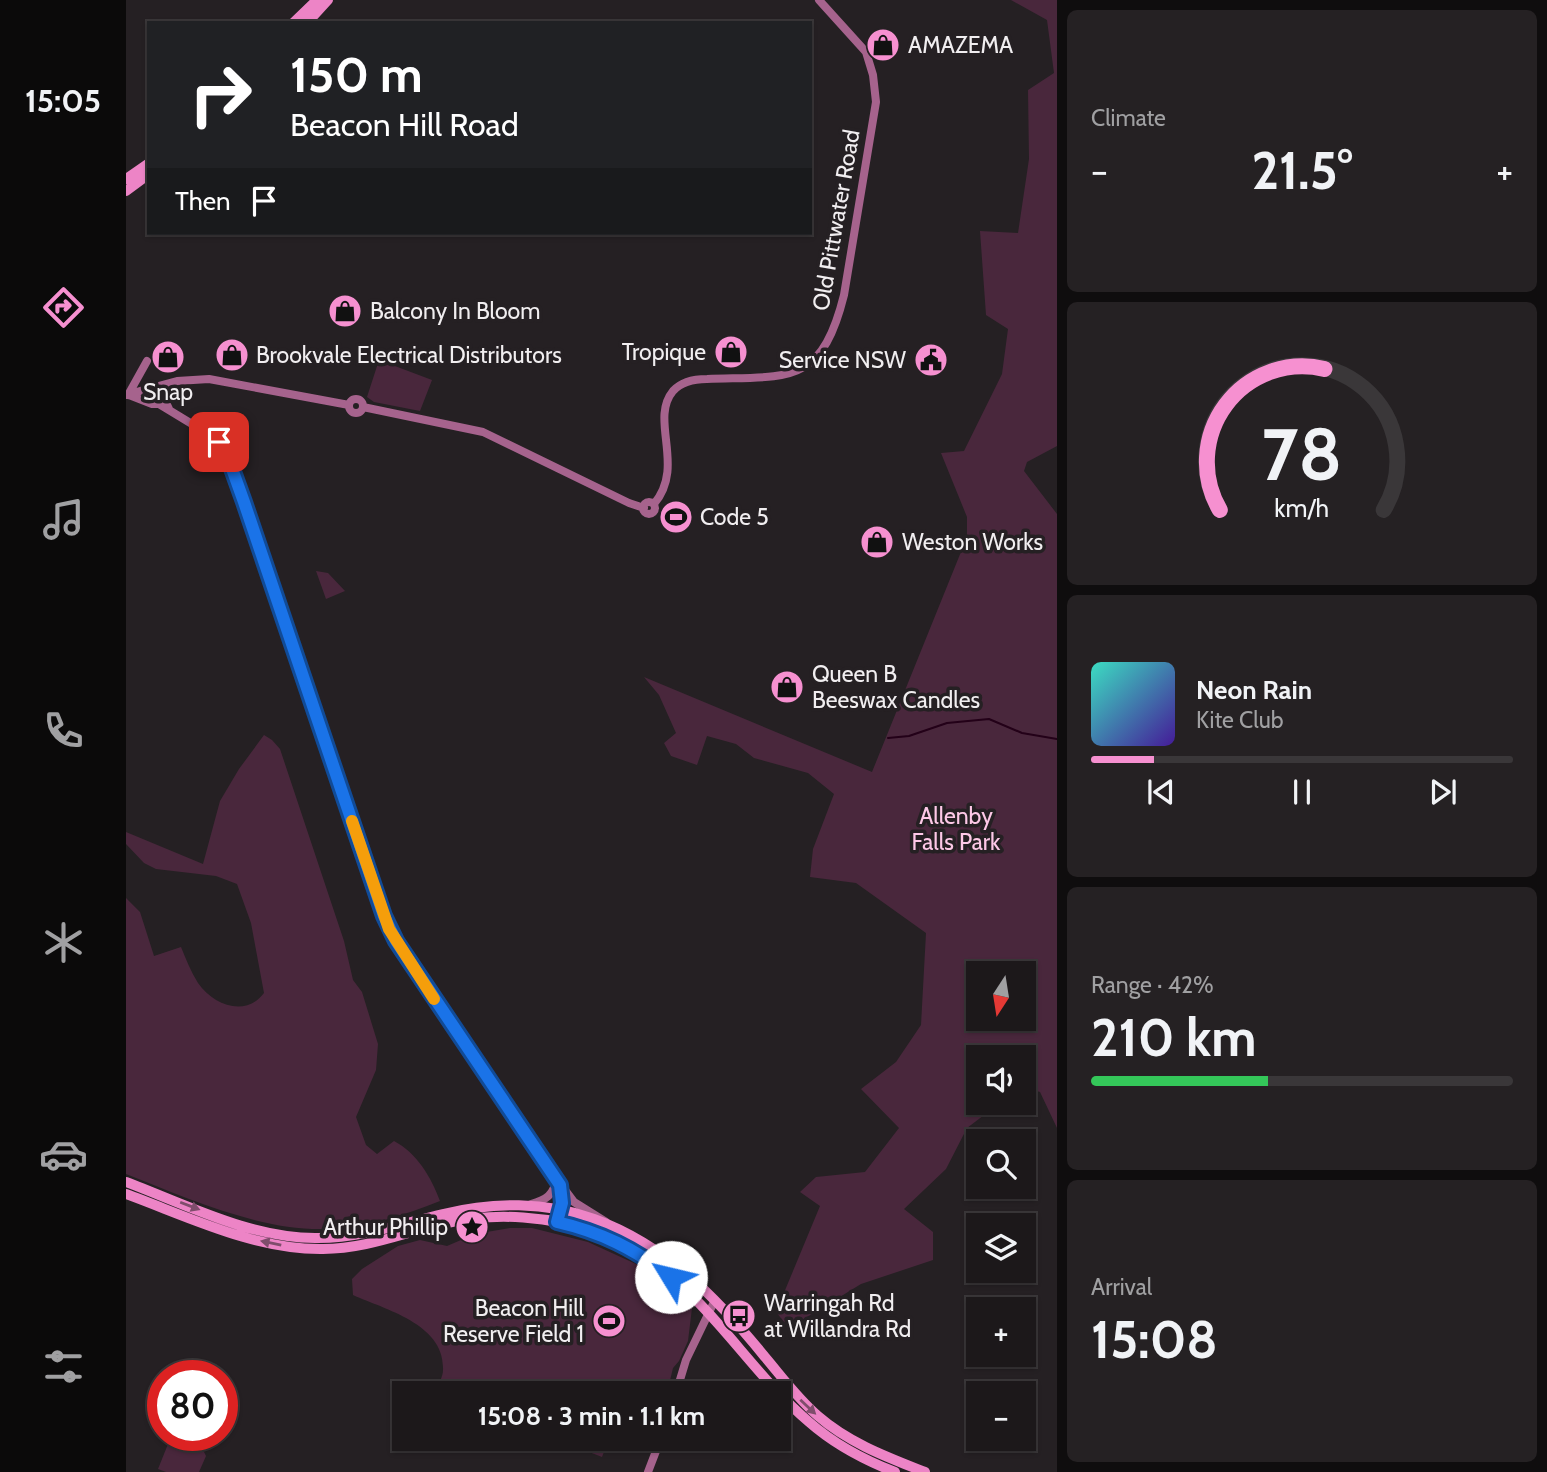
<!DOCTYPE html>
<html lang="en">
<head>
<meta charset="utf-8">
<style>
	body { margin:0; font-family:Cabin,sans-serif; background:#252123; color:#f1f3f6; height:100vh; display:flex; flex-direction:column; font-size:26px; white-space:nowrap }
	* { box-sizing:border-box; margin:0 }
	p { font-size:23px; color:#a0a0a2 }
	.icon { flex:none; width:38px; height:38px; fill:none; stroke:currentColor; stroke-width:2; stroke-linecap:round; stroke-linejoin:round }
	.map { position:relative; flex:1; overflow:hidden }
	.panel { display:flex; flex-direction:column; gap:10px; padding:10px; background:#0f0d0e; width:490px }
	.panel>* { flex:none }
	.banner { position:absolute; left:21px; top:21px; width:665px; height:214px; border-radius:0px; box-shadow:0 2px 5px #0004,0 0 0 2px #3a3739; background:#202124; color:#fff; overflow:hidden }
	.needle { width:46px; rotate:192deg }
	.controls { position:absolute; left:840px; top:961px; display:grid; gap:14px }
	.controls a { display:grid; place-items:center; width:70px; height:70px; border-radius:0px; background:#1c181a; box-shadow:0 2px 5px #0004,0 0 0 2px #3a3739; font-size:35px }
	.speed { position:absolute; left:21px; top:1360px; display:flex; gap:14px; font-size:35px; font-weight:700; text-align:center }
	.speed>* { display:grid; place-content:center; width:91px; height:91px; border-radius:50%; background:#1c181a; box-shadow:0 2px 5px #0004,0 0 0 2px #3a3739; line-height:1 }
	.speed .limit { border:10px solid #d22; background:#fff; color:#111 }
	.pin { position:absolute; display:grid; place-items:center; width:60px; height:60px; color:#fff; margin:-30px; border-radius:14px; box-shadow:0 4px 10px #0006 }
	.me { position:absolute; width:77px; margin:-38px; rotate:306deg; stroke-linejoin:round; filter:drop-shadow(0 0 5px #0008) }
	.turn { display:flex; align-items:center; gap:24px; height:147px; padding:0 28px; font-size:32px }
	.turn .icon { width:91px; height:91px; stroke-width:2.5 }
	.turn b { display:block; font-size:49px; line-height:60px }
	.then { display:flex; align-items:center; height:66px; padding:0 28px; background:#0003; gap:14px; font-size:26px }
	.big { font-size:52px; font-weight:700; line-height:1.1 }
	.panel .tile { flex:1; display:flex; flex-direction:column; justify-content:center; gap:10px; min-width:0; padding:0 24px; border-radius:10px; background:#252123 }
	.panel .dial { align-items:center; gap:0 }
	.dial svg { height:182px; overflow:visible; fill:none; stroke:#3a3739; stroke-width:7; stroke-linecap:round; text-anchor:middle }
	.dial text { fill:#f1f3f6; stroke:none }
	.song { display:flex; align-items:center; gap:21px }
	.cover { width:84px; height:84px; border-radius:10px; background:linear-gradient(135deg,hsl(170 70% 55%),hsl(260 70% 35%)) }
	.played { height:7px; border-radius:4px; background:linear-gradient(90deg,#f690d0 15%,#3a3739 15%) }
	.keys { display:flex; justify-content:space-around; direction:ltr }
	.heat { display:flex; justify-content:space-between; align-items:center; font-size:38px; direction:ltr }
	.charge { height:10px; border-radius:5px; background:linear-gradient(90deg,#34c759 42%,#3a3739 0) }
	.trip { position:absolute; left:266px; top:1381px; width:399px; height:70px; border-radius:0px; background:#1c181a; box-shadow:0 2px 5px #0004,0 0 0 2px #3a3739; font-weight:700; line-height:70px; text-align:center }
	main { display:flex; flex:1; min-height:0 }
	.tab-bar { display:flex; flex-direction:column; width:126px; justify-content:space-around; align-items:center; background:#0b0a0a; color:#a0a0a2 }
	.tab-bar .icon { width:49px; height:49px }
	.tab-bar .on { color:#f690d0 }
	.tab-bar b { font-size:32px; color:#f1f3f6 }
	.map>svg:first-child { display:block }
	.green { fill:#49273c; fill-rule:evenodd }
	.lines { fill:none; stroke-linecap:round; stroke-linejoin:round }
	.stream { stroke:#230118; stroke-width:2 }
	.secondary { stroke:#a6638d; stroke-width:8 }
	.highway { stroke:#ed84c6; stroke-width:10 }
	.oneway { fill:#7f4d6c }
	.route-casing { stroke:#114b97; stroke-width:18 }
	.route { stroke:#1a73e8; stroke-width:12 }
	.slow { stroke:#f59e0b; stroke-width:12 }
	.labels { text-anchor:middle; stroke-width:7; stroke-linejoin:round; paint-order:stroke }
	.poi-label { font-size:23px; fill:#f1eef0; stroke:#252023; text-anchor:start }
	.street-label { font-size:23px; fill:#f1eef0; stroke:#252023 }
	.park-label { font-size:23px; fill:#fdc8e7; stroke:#252023 }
</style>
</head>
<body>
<main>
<nav class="tab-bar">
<b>15:05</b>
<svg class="icon on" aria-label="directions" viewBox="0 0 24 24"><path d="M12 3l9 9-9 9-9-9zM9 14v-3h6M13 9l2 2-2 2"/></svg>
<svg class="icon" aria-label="music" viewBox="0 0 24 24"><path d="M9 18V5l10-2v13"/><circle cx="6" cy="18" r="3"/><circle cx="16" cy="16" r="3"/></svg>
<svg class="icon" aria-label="phone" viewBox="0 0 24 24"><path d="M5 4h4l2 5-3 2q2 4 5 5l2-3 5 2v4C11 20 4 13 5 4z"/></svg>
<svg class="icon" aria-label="climate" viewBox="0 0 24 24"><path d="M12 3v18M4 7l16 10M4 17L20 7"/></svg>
<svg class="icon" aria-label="car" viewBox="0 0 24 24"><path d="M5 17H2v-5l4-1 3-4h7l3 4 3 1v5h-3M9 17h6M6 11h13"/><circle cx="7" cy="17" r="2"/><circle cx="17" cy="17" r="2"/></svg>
<svg class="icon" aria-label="filters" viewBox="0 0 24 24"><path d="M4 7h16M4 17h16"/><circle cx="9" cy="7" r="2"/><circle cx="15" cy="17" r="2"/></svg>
</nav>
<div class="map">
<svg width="931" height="1472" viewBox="0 0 931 1472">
	<rect width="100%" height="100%" fill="#252023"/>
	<!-- green -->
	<path class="green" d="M 885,0 L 931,0 L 931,446 L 901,462 L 898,471 L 931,514 L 931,1128 L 914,1092 L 898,1087 L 898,1057 L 852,1057 L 852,1102 L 874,1103 L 841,1128 L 820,1169 L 778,1209 L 807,1232 L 807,1260 L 735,1284 L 663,1328 L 650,1312 L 694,1206 L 674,1192 L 690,1177 L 739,1172 L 773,1128 L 735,1089 L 770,1062 L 795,1025 L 800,933 L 730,883 L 684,877 L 687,849 L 708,794 L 682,773 L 628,758 L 610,744 L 581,736 L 571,765 L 545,756 L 538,743 L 550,733 L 533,695 L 518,677 L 746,772 L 841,537 L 841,517 L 815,453 L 838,451 L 876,374 L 882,329 L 860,315 L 854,231 L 892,233 L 903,159 L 902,90 L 928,73 L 921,20 ZM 852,973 L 898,973 L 898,1018 L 852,1018 Z
		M 253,360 L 306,380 L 294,411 L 248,402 L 241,397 Z
		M 190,571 L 202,573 L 219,591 L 200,599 Z
		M 138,735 L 146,740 L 154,749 L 218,941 L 227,980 L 236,992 L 252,1044 L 250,1070 L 230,1117 L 240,1145 L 251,1154 L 268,1141 C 291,1153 305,1177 314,1201 C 278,1215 240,1228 200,1229 C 134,1231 61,1198 0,1174 L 0,898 L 14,912 L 28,956 L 55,947 C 60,959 65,972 72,983 C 88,1006 120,1017 138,993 L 125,923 L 111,884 L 90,876 L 30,869 L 18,863 L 0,844 L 0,832 L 77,864 L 94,801 L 113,769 Z
		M 384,1228 L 406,1228 L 462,1242 L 523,1270 L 554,1293 L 566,1308 L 562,1341 L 553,1361 L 547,1368 L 541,1393 L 316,1393 L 310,1391 C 312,1384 317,1377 317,1370 C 319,1324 260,1310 227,1295 L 226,1279 L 236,1269 L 272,1246 L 294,1240 L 321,1246 L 349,1234 Z
		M 44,1439 L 78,1452 L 80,1456 L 73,1472 L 40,1472 L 32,1469 Z
		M 430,1439 L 483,1438 L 483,1439 L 476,1457 Z"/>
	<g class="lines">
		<!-- stream -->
		<path class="stream" d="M 762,738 L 783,736 L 821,723 L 863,719 L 896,733 L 931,739"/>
		<!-- secondary -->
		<path class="secondary" d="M 24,388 L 27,398 L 33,404 L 89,438 L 100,452 L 263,929 L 287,968 L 429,1176 L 436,1191 L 434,1210
			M 0,395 L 51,381 L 83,379 L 223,405
			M 2,395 L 21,361
			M 3,395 L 26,404 L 33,404
			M223 406a7 7 0 1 1 14 0a7 7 0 1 1-14 0Z
			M 237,407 L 357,432 L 503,503 L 518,508
			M 43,409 L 37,396 L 49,383
			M517 508a6 6 0 1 1 12 0a6 6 0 1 1-12 0Z
			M 528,504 C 560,466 523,420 547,391 C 556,381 569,379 581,379 C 662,376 695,387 718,295 L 750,102 L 747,75 L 740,52 L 693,0
			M 436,1186 L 448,1202 L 480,1222
			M 405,1204 C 420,1200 428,1195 430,1179
			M 550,1393 L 560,1360 L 589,1300
			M 522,1472 L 535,1438"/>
		<!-- highway -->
		<path class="highway" d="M 167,23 L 191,0
			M 181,23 L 202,0
			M 0,179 L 23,163
			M 0,191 L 23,174
			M 0,1182 C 61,1205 126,1239 192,1238 C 235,1238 275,1224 317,1214 C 366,1202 420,1201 468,1219 C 540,1245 592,1299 639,1357 C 656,1377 671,1398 692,1416 C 723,1443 761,1457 799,1472
			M 0,1194 C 63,1217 129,1250 197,1249 C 241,1249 279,1232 321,1223 C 370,1212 425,1216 472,1233 C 567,1266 611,1361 683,1422 C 708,1444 738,1460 769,1472"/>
	</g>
	<!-- one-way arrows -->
	<defs><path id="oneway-solid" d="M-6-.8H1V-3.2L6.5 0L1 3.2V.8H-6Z" transform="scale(1.75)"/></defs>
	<g class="oneway">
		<use href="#oneway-solid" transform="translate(64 1206) rotate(21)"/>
		<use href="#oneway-solid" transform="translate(145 1243) rotate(-168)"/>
		<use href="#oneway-solid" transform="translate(682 1407) rotate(43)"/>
	</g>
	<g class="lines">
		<defs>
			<path id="route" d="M 93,442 L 100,452 L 118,502 L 258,916 L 270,941 L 434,1185 L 436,1203 L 431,1222 C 475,1232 509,1249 545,1277"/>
		</defs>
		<!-- route casing -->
		<use href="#route" class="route-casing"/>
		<!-- route -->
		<use href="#route" class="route"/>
		<!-- slow -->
		<path class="slow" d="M 226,821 L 263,929 L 308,999"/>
	</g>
	<!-- icons -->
	<defs>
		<symbol id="shop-disc" viewBox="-11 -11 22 22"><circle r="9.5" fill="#f690d0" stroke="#252023"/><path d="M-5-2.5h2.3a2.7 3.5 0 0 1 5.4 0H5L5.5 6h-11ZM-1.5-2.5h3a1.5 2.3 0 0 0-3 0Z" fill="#111"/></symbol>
		<symbol id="civic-disc" viewBox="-11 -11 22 22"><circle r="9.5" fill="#f690d0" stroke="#252023"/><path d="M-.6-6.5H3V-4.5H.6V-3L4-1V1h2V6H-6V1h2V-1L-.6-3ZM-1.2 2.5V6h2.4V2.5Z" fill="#111"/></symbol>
		<symbol id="stadium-disc" viewBox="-11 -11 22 22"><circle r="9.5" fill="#f690d0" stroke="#252023"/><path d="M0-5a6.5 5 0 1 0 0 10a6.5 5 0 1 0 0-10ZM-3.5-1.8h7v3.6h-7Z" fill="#111"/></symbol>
		<symbol id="sight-disc" viewBox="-11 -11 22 22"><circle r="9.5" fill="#f690d0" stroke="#252023"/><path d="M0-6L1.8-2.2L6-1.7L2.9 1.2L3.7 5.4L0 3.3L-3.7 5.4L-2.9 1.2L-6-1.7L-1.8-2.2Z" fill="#111"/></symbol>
		<symbol id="bus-disc" viewBox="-11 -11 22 22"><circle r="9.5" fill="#f690d0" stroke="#252023"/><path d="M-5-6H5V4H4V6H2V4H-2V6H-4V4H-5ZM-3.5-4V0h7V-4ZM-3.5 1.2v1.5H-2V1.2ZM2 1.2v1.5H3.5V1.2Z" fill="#111"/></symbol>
	</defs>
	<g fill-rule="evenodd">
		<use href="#shop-disc" x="738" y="26" width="38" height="38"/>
		<use href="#shop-disc" x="200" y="292" width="38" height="38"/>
		<use href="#shop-disc" x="586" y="333" width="38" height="38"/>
		<use href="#shop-disc" x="87" y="336" width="38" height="38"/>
		<use href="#shop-disc" x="23" y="338" width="38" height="38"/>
		<use href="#civic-disc" x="786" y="341" width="38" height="38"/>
		<use href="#stadium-disc" x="531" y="498" width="38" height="38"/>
		<use href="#shop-disc" x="732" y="523" width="38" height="38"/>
		<use href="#shop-disc" x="642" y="668" width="38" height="38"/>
		<use href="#sight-disc" x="327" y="1208" width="38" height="38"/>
		<use href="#bus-disc" x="594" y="1297" width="38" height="38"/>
		<use href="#stadium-disc" x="464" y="1302" width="38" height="38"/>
	</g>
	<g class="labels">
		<!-- poi labels -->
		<g class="poi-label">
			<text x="782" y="53">AMAZEMA</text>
			<text x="244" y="319">Balcony In Bloom</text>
			<text x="580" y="360" text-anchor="end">Tropique</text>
			<text x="130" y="363">Brookvale Electrical Distributors</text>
			<text x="780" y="368" text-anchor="end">Service NSW</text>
			<text x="42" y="400" text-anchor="middle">Snap</text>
			<text x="574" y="525">Code 5</text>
			<text x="776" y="550">Weston Works</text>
			<text x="686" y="682">Queen B<tspan x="686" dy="26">Beeswax Candles</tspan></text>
			<text x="322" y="1235" text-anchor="end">Arthur Phillip</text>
			<text x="638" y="1311">Warringah Rd<tspan x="638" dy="26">at Willandra Rd</tspan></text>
			<text x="458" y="1316" text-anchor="end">Beacon Hill<tspan x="458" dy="26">Reserve Field 1</tspan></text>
		</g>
		<!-- street labels -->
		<g class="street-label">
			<text transform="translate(710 220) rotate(-80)" y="8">Old Pittwater Road</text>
		</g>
		<!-- park labels -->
		<g class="park-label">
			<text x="830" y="824">Allenby<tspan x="830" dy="26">Falls Park</tspan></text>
		</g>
	</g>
</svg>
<div class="controls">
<a><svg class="needle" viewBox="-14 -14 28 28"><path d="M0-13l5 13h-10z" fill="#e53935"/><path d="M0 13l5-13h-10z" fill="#a0a0a2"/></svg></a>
<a><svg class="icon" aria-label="sound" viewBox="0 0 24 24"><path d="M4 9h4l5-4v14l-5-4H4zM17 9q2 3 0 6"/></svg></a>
<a><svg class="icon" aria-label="search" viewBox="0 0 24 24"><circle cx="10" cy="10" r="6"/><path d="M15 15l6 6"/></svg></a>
<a><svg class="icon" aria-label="layers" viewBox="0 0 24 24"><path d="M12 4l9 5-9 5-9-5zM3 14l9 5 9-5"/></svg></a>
<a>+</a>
<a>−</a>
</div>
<div class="speed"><div class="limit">80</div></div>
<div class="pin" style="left:93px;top:442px;background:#d93025"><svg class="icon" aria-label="arrive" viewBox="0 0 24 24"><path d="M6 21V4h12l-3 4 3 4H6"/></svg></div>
<svg class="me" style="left:545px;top:1277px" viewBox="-20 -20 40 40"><circle r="19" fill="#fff"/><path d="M0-13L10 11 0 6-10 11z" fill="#1a73e8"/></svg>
<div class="trip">15:08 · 3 min · 1.1 km</div>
<div class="banner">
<div class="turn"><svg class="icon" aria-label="right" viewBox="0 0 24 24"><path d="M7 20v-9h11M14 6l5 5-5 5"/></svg><div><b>150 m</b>Beacon Hill Road</div></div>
<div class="then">Then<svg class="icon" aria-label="arrive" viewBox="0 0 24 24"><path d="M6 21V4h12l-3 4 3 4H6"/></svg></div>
</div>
</div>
<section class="panel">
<div class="tile"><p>Climate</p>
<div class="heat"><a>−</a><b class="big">21.5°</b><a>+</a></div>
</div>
<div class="tile dial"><svg viewBox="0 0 100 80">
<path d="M14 69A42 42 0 1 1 86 69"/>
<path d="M14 69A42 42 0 0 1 60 7" stroke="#f690d0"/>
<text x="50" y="56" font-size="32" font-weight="700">78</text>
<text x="50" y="72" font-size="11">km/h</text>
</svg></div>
<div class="tile">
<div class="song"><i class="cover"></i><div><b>Neon Rain</b><p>Kite Club</p></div></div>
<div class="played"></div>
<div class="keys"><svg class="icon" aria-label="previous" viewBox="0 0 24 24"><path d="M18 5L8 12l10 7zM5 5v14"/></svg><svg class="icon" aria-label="pause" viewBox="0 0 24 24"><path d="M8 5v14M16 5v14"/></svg><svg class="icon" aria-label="next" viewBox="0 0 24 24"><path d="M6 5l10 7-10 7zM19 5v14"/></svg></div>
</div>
<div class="tile"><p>Range · 42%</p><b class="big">210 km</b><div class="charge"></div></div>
<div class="tile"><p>Arrival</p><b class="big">15:08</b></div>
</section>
</main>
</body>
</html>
